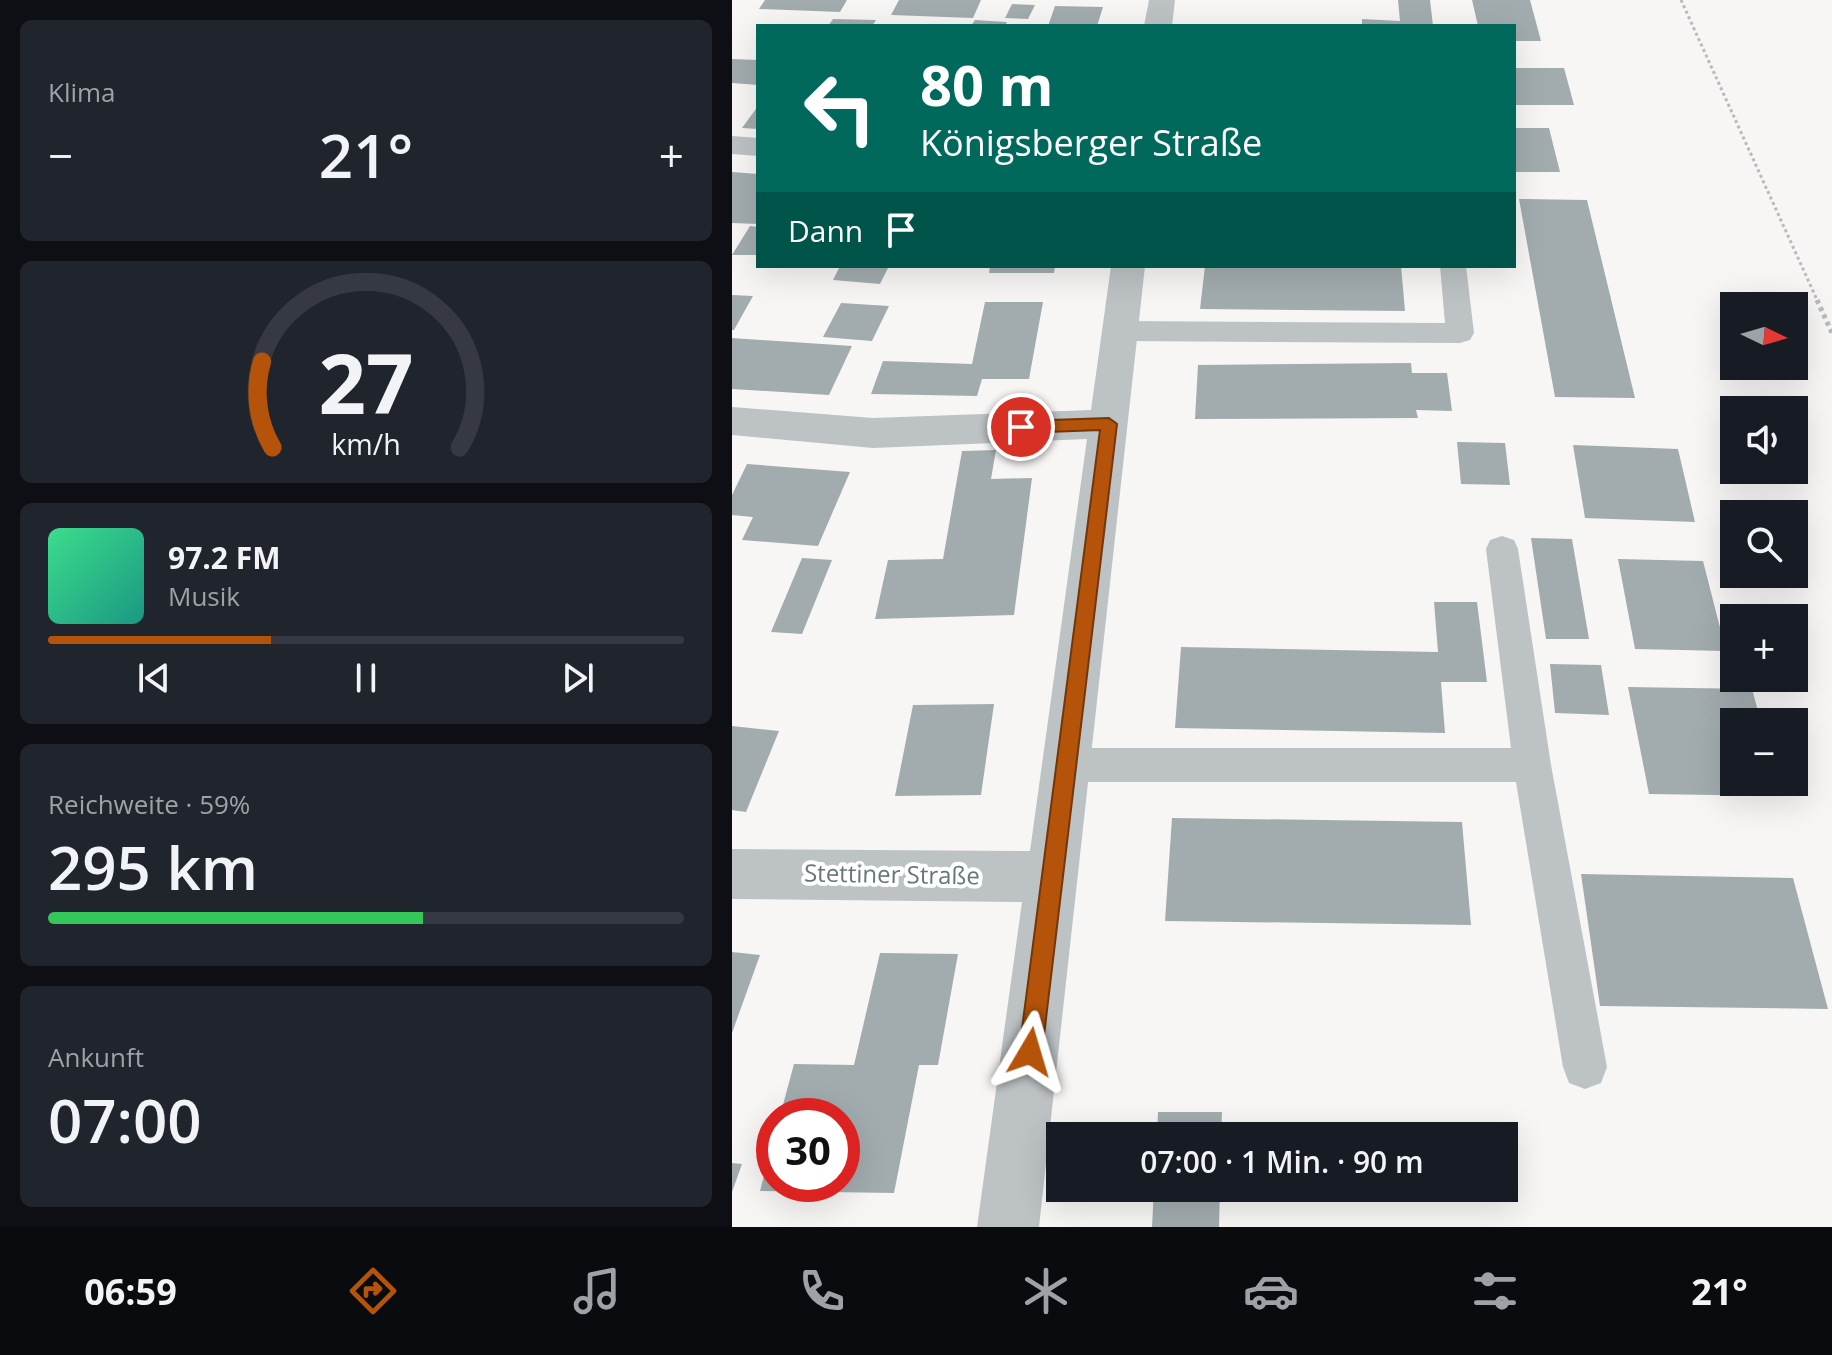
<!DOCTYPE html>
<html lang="de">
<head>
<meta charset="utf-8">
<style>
	body { margin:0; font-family:"Open Sans",sans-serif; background:#20242c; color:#f1f3f6; height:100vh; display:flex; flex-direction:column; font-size:30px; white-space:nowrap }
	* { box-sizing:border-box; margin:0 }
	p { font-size:26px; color:#9ea1a6 }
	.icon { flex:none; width:44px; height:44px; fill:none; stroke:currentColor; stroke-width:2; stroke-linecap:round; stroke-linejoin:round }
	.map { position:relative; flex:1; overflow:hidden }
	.panel { display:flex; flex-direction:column; gap:20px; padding:20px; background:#0d0f14; width:732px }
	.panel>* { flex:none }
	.hud { position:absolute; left:24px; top:24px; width:760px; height:244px; border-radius:0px; box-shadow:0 8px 32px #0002; background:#00695c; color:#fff; overflow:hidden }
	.needle { width:52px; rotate:95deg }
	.fabs { position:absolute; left:988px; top:292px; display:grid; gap:16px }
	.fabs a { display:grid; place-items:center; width:88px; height:88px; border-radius:0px; background:#171b24; box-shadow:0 8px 32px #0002; font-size:40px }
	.speed { position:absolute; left:24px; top:1098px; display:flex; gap:16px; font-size:40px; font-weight:700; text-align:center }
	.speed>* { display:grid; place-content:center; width:104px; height:104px; border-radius:50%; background:#171b24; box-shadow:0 8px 32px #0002; line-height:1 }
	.speed .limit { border:12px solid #d22; background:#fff; color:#111 }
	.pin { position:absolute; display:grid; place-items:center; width:68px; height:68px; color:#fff; margin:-34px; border:4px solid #fff; border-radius:50%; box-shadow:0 2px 8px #0007 }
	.me { position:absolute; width:88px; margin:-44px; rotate:7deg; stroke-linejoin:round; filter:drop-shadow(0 0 6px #0008) }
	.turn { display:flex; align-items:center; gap:28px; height:168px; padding:0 32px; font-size:36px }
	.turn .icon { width:104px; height:104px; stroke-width:2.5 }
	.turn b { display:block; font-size:56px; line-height:68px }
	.then { display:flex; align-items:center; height:76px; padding:0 32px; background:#0003; gap:16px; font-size:30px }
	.big { font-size:60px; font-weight:600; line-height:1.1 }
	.panel .tile { flex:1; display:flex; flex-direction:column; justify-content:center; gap:12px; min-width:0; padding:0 28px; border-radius:12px; background:#20242c }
	.panel .dial { align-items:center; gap:0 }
	.dial svg { height:208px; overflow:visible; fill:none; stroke:#363941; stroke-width:7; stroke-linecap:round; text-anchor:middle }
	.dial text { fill:#f1f3f6; stroke:none }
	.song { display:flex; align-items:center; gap:24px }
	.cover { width:96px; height:96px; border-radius:12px; background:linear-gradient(135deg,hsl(150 70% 55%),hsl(170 70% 35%)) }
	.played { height:8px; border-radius:4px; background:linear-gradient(90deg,#b45309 35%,#363941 35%) }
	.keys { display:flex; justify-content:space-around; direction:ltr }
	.heat { display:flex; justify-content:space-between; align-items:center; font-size:44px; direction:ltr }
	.charge { height:12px; border-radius:6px; background:linear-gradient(90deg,#34c759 59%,#363941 0) }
	.trip { position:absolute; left:314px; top:1122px; width:472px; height:80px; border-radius:0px; background:#171b24; box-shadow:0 8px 32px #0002; font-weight:600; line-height:80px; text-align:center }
	.menu { display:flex; height:128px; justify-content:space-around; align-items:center; background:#090b0e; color:#9ea1a6 }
	.menu .icon { width:56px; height:56px }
	.menu .active { color:#b45309 }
	.menu b { font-size:36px; color:#f1f3f6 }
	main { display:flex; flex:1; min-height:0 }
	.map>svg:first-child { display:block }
	.building { fill:#a2acae }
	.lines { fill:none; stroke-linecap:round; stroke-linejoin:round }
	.path-far1 { stroke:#b7bbbc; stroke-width:3; stroke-dasharray:3 3; stroke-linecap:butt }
	.path { stroke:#b7bbbc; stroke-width:5; stroke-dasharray:4 4; stroke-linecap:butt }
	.service { fill:#bdc2c4; fill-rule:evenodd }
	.minor { fill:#bdc2c4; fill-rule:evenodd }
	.route { fill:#b45309; stroke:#753606; stroke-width:2 }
	.labels { text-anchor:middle; stroke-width:8; stroke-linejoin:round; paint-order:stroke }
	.street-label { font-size:24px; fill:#66777b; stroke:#fff }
</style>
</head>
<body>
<main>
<section class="panel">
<div class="tile"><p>Klima</p>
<div class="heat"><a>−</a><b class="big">21°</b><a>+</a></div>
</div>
<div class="tile dial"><svg viewBox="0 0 100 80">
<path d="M14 69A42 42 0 1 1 86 69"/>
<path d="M14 69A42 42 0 0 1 10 36" stroke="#b45309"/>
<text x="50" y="56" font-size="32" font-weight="700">27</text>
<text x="50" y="72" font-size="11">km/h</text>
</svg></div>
<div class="tile">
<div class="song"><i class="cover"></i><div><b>97.2 FM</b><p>Musik</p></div></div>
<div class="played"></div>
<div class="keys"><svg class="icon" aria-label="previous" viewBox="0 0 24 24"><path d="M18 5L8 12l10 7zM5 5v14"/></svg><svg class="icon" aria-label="pause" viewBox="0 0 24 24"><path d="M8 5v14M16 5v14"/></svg><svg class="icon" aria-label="next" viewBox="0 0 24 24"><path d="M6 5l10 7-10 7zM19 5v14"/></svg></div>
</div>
<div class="tile"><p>Reichweite · 59%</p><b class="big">295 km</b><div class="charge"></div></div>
<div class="tile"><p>Ankunft</p><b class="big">07:00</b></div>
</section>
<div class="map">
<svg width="1100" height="1227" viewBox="0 0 1100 1227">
	<rect width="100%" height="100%" fill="#f7f6f4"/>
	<!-- building -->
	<path class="building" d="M 33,0 L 115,0 L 108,12 L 27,9 Z
		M 167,0 L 249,0 L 241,18 L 159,15 Z
		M 666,0 L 698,0 L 701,26 L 630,26 L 630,19 L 668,21 Z
		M 740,0 L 798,0 L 809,41 L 782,41 L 782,26 L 746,26 Z
		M 280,4 L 303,5 L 296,19 L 273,18 Z
		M 323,6 L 371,7 L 365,26 L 316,26 Z
		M 101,19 L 144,20 L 140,26 L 96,26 Z
		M 243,20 L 275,22 L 273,26 L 239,26 Z
		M 0,59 L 26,60 L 26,85 L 0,83 Z
		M 782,68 L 832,68 L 842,105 L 782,105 Z
		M 26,106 L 26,129 L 10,128 Z
		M 782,128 L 817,128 L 828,172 L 782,172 Z
		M 0,172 L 26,174 L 26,224 L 0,223 Z
		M 787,199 L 855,200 L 903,398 L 823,397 Z
		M 18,226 L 26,227 L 26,255 L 0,255 Z
		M 108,266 L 157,266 L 148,284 L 101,280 Z
		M 258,266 L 323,266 L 322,273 L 257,273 Z
		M 473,266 L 669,266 L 673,311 L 468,309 Z
		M 0,295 L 21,296 L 2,330 L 0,330 Z
		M 253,302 L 311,302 L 297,379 L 250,379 L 245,396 L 139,394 L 151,361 L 240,364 Z
		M 109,303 L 157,306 L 140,341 L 91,337 Z
		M 0,338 L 120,346 L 97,395 L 0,389 Z
		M 679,363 L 680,373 L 715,373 L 720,411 L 684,410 L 686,418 L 463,419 L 466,365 Z
		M 725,442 L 773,443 L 778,485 L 729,484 Z
		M 841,445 L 946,449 L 963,522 L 853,518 Z
		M 264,450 L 259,479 L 300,478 L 282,615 L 143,619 L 156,560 L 211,559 L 230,451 Z
		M 15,464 L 118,472 L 86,546 L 10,540 L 21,517 L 0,515 L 0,495 Z
		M 799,538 L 840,539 L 857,639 L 814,639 Z
		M 70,558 L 100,560 L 70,634 L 39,632 Z
		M 886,559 L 971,561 L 994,651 L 903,649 Z
		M 702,602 L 745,602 L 755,682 L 709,682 L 713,733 L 443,728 L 449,647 L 706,652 Z
		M 818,664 L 869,665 L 877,715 L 823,713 Z
		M 896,687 L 1020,689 L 1029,722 L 1002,722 L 1002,782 L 1045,782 L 1049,796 L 917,794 Z
		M 262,704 L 249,795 L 163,796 L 181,705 Z
		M 0,726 L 47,731 L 14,812 L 0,810 Z
		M 440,818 L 730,822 L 739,925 L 433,921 Z
		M 849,874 L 1061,878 L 1096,1009 L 868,1006 Z
		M 0,952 L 28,955 L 0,1033 Z
		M 148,953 L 226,954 L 206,1065 L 187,1065 L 162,1193 L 28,1191 L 41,1141 L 42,1184 L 110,1184 L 110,1116 L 48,1116 L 62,1064 L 122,1065 Z
		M 426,1112 L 490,1112 L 489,1136 L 425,1136 Z
		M 0,1163 L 10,1164 L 0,1192 Z
		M 422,1188 L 488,1188 L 487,1227 L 420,1227 Z"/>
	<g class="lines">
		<!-- path-far1 -->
		<path class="path-far1" d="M 949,0 L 1086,302"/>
		<!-- path -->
		<path class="path" d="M 1085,300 L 1100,333"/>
		<!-- service -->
		<path class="service" d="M 708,266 L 734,266 L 742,333 L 738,340 L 728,343 L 389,341 L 379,338 L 375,331 L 379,324 L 389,321 L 713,323 Z
			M 770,536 L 782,540 L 786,549 L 819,765 L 875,1067 L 869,1083 L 853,1089 L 837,1083 L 831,1067 L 784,782 L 334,782 L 321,777 L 315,765 L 321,753 L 334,748 L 779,748 L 754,549 L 758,540 Z"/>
		<!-- minor -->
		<path class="minor" d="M 417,0 L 443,0 L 440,26 L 412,26 Z
			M 0,136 L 26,138 L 26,156 L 0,154 Z
			M 379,266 L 413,266 L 307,1227 L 245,1227 L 290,902 L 0,899 L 0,849 L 298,851 L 355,439 L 141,448 L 0,435 L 0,407 L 141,418 L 359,410 Z"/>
	</g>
	<!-- route -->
	<path class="route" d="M 377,418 L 385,424 L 310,1052 L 307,1060 L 298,1064 L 290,1060 L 287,1052 L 368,430 L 289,433 L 281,427 L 289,421 Z"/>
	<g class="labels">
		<!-- street labels -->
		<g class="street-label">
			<text transform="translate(160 875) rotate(1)" y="8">Stettiner Straße</text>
		</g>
	</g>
</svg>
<div class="fabs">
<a><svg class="needle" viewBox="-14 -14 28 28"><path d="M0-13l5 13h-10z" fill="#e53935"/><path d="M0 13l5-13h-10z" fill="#9ea1a6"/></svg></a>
<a><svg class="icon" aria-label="sound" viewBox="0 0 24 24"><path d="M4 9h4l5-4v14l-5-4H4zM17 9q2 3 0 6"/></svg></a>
<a><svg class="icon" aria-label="search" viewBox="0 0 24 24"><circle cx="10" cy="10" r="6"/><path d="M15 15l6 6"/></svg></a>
<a>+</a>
<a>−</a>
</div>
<div class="speed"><div class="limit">30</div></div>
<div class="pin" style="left:289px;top:427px;background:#d93025"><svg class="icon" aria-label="arrive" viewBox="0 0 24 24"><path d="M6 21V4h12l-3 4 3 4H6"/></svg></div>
<svg class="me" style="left:298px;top:1052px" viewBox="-20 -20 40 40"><path d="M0-17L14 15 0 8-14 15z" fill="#b45309" stroke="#fff" stroke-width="4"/></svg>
<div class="trip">07:00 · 1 Min. · 90 m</div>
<div class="hud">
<div class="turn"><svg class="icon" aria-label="left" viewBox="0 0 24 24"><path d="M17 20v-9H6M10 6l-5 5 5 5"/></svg><div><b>80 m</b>Königsberger Straße</div></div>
<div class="then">Dann<svg class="icon" aria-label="arrive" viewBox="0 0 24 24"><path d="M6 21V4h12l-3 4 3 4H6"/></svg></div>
</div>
</div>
</main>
<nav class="menu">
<b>06:59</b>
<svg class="icon active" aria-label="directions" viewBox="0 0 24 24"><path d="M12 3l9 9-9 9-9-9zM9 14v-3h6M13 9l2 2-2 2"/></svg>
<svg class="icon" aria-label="music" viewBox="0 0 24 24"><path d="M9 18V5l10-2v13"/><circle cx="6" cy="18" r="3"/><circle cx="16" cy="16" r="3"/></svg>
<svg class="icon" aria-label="phone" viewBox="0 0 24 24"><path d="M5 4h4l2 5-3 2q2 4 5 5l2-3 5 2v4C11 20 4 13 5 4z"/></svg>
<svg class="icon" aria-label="climate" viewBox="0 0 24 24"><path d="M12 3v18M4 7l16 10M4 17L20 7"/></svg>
<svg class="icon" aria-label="car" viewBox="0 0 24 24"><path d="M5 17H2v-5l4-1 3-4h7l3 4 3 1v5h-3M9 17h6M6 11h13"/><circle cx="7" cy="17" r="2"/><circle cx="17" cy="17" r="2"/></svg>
<svg class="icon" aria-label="filters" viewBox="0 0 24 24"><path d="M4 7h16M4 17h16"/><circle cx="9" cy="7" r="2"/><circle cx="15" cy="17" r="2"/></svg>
<b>21°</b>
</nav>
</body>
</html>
